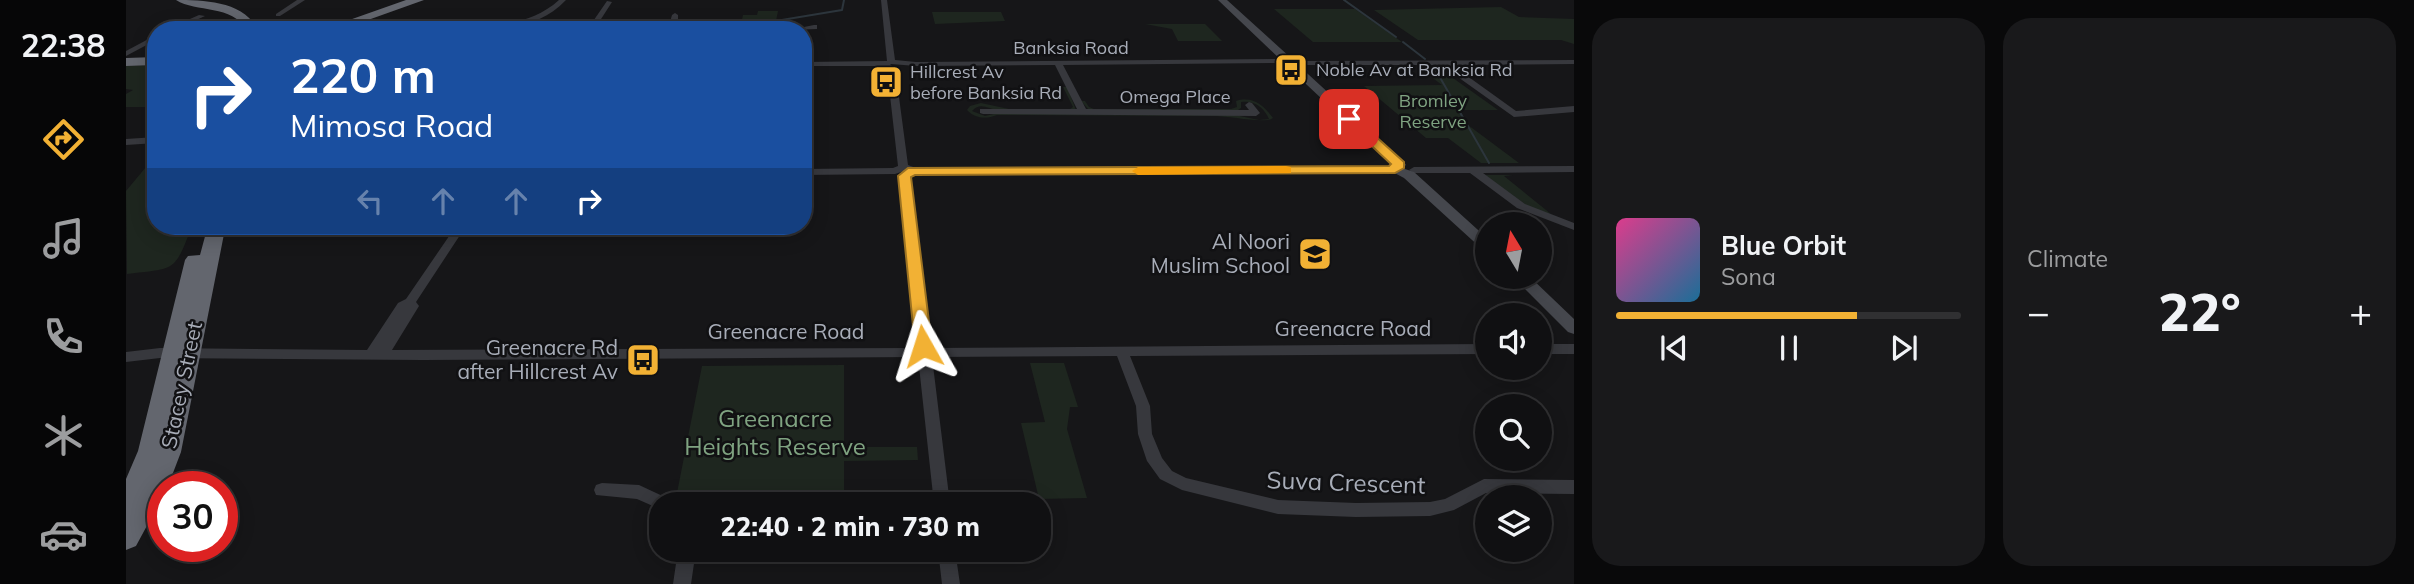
<!DOCTYPE html>
<html lang="en">
<head>
<meta charset="utf-8">
<style>
	body { margin:0; font-family:Mulish,sans-serif; background:#19191b; color:#f1f3f6; height:100vh; display:flex; flex-direction:column; font-size:26px; white-space:nowrap }
	* { box-sizing:border-box; margin:0 }
	p { font-size:23px; color:#9c9d9f }
	.icon { flex:none; width:38px; height:38px; fill:none; stroke:currentColor; stroke-width:2; stroke-linecap:round; stroke-linejoin:round }
	.map { position:relative; flex:1; overflow:hidden }
	.drawer { display:flex; flex-direction:column; gap:18px; padding:18px; background:#09090a; width:840px }
	.drawer>* { flex:none }
	.hud { position:absolute; left:21px; top:21px; width:665px; height:214px; border-radius:28px; box-shadow:0 4px 18px #0003,0 0 0 2px #303032; background:#1a4fa0; color:#fff; overflow:hidden }
	.needle { width:46px; rotate:350deg }
	.controls { position:absolute; left:1349px; top:212px; display:grid; gap:14px }
	.controls a { display:grid; place-items:center; width:77px; height:77px; border-radius:50%; background:#101012; box-shadow:0 4px 18px #0003,0 0 0 2px #303032; font-size:35px }
	.speed { position:absolute; left:21px; top:471px; display:flex; gap:14px; font-size:35px; font-weight:700; text-align:center }
	.speed>* { display:grid; place-content:center; width:91px; height:91px; border-radius:50%; background:#101012; box-shadow:0 4px 18px #0003,0 0 0 2px #303032; line-height:1 }
	.speed .limit { border:10px solid #d22; background:#fff; color:#111 }
	.pin { position:absolute; display:grid; place-items:center; width:60px; height:60px; color:#fff; margin:-30px; border-radius:14px; box-shadow:0 4px 10px #0006 }
	.me { position:absolute; width:77px; margin:-38px; rotate:354deg; stroke-linejoin:round; filter:drop-shadow(0 0 5px #0008) }
	.turn { display:flex; align-items:center; gap:24px; height:147px; padding:0 28px; font-size:32px }
	.turn .icon { width:91px; height:91px; stroke-width:2.5 }
	.turn b { display:block; font-size:49px; line-height:60px }
	.lanes { display:flex; align-items:center; height:66px; padding:0 28px; background:#0003; justify-content:center; gap:35px; direction:ltr }
	.lanes .off { opacity:.35 }
	.big { font-size:52px; font-weight:800; line-height:1.1 }
	.drawer .card { flex:1; display:flex; flex-direction:column; justify-content:center; gap:10px; min-width:0; padding:0 24px; border-radius:28px; background:#19191b }
	.song { display:flex; align-items:center; gap:21px }
	.cover { width:84px; height:84px; border-radius:10px; background:linear-gradient(135deg,hsl(330 70% 55%),hsl(200 70% 35%)) }
	.played { height:7px; border-radius:4px; background:linear-gradient(90deg,#f2b134 70%,#303032 70%) }
	.keys { display:flex; justify-content:space-around; direction:ltr }
	.heat { display:flex; justify-content:space-between; align-items:center; font-size:38px; direction:ltr }
	.drawer .tiles { flex:1; display:grid; gap:18px; grid-template-columns:repeat(2,1fr) }
	.trip { position:absolute; left:523px; top:492px; width:402px; height:70px; border-radius:28px; background:#101012; box-shadow:0 4px 18px #0003,0 0 0 2px #303032; font-weight:800; line-height:70px; text-align:center }
	main { display:flex; flex:1; min-height:0 }
	.dock { display:flex; flex-direction:column; width:126px; justify-content:space-around; align-items:center; background:#060607; color:#9c9d9f }
	.dock .icon { width:49px; height:49px }
	.dock .on { color:#f2b134 }
	.dock b { font-size:32px; color:#f1f3f6 }
	.map>svg:first-child { display:block }
	.green { fill:#1e261f }
	.lines { fill:none; stroke-linecap:round; stroke-linejoin:round }
	.stream { stroke:#2c353c; stroke-width:2 }
	.street { fill:#37383d; fill-rule:evenodd }
	.secondary { fill:#45474d; fill-rule:evenodd }
	.highway { fill:#63666e; fill-rule:evenodd }
	.route { fill:#f2b134; stroke:#9d7322; stroke-width:2 }
	.slow { fill:#f59e0b }
	.labels { text-anchor:middle; stroke-width:5; stroke-linejoin:round; paint-order:stroke }
	.far-street-label { font-size:18px; fill:#a8adb8; stroke:#111113 }
	.far-poi-label { font-size:18px; fill:#a8adb8; stroke:#111113; text-anchor:start }
	.far-park-label { font-size:18px; fill:#7fa381; stroke:#111113 }
	.poi-label { font-size:21px; fill:#a8adb8; stroke:#111113; text-anchor:end }
	.street-label { font-size:21px; fill:#a8adb8; stroke:#111113 }
	.near-park-label { font-size:24px; fill:#7fa381; stroke:#111113 }
	.near-street-label { font-size:24px; fill:#a8adb8; stroke:#111113 }
</style>
</head>
<body>
<main>
<nav class="dock">
<b>22:38</b>
<svg class="icon on" aria-label="directions" viewBox="0 0 24 24"><path d="M12 3l9 9-9 9-9-9zM9 14v-3h6M13 9l2 2-2 2"/></svg>
<svg class="icon" aria-label="music" viewBox="0 0 24 24"><path d="M9 18V5l10-2v13"/><circle cx="6" cy="18" r="3"/><circle cx="16" cy="16" r="3"/></svg>
<svg class="icon" aria-label="phone" viewBox="0 0 24 24"><path d="M5 4h4l2 5-3 2q2 4 5 5l2-3 5 2v4C11 20 4 13 5 4z"/></svg>
<svg class="icon" aria-label="climate" viewBox="0 0 24 24"><path d="M12 3v18M4 7l16 10M4 17L20 7"/></svg>
<svg class="icon" aria-label="car" viewBox="0 0 24 24"><path d="M5 17H2v-5l4-1 3-4h7l3 4 3 1v5h-3M9 17h6M6 11h13"/><circle cx="7" cy="17" r="2"/><circle cx="17" cy="17" r="2"/></svg>
</nav>
<div class="map">
<svg width="1448" height="584" viewBox="0 0 1448 584">
	<rect width="100%" height="100%" fill="#161618"/>
	<!-- green -->
	<path class="green" d="M 1375,7 L 1393,17 L 1448,19 L 1448,44 L 1435,40 L 1292,40 L 1248,10 Z
		M 1148,9 L 1229,9 L 1276,42 L 1187,42 Z
		M 632,11 L 652,11 L 649,26 L 657,29 L 614,28 L 617,15 L 631,15 Z
		M 806,12 L 875,12 L 879,21 L 809,24 Z
		M 1019,24 L 1079,24 L 1096,41 L 1052,41 L 1046,29 Z
		M 30,65 L 30,107 L 0,107 L 0,94 L 7,90 L 0,89 L 0,66 Z
		M 1310,66 L 1372,110 L 1334,110 L 1342,125 L 1393,163 L 1355,163 L 1322,138 L 1300,138 L 1238,86 L 1316,85 L 1292,67 Z
		M 937,87 L 941,87 L 950,110 C 925,110 895,114 871,110 C 861,108 854,102 846,111 L 859,116 L 872,113 L 1104,114 L 1133,120 L 1143,119 C 1138,107 1128,100 1115,102 L 1115,108 L 1112,110 L 963,110 L 955,101 L 959,101 L 963,107 L 968,109 L 1105,109 L 1111,107 L 1110,101 C 1127,96 1137,105 1147,118 C 1140,124 1103,116 1089,116 L 871,115 C 861,119 849,119 841,110 L 844,106 L 855,103 L 883,109 L 944,109 L 947,107 Z
		M 30,155 L 30,226 L 66,226 C 48,273 50,268 1,274 L 0,191 Z
		M 1359,175 L 1387,175 L 1378,176 L 1425,214 L 1404,208 Z
		M 904,363 L 938,363 L 952,407 L 944,407 L 941,429 L 961,498 L 913,499 L 895,423 L 919,422 Z
		M 718,365 L 718,447 L 791,447 L 792,460 L 718,461 L 718,502 L 549,503 L 576,366 Z"/>
	<g class="lines">
		<!-- stream -->
		<path class="stream" d="M 1218,0 L 1270,37
			M 614,27 L 716,10 L 718,0
			M 1277,42 L 1299,59
			M 1308,67 L 1363,163"/>
		<!-- street -->
		<path class="street" d="M 171,0 L 179,0 L 154,16 L 150,16 L 150,14 Z
			M 433,0 L 440,0 C 409,33 363,30 321,29 L 317,27 L 321,25 C 361,25 401,29 433,0 Z
			M 755,0 L 761,0 L 769,60 L 790,62 L 1157,59 L 1161,61 L 1157,63 L 937,65 L 960,109 L 1123,110 L 1119,105 L 1123,102 L 1126,103 L 1134,113 L 1130,116 L 857,114 L 854,113 L 854,109 L 951,109 L 929,65 L 790,66 L 765,64 L 764,65 L 769,67 L 782,165 L 790,168 L 1269,167 L 1274,170 L 1269,173 L 789,174 L 778,171 L 769,174 L 677,175 L 677,169 L 767,168 L 772,166 L 761,69 L 756,66 L 677,66 L 677,62 L 761,61 Z
			M 481,1 L 486,2 L 468,30 L 461,30 Z
			M 549,13 L 552,15 L 552,21 L 555,23 L 614,30 C 596,30 559,33 544,22 L 546,15 Z
			M 73,15 L 79,16 L 49,30 L 39,30 Z
			M 688,25 L 691,25 L 691,29 L 663,30 Z
			M 30,35 L 30,40 L 0,56 L 0,51 Z
			M 1448,60 L 1448,64 L 1326,65 L 1390,111 L 1448,106 L 1448,112 L 1388,117 L 1315,65 L 1171,65 L 1167,63 L 1171,61 Z
			M 677,105 L 688,112 L 685,123 L 680,126 L 677,125 L 679,113 L 677,112 Z
			M 30,137 L 30,143 L 0,145 L 0,139 Z
			M 1448,166 L 1448,172 L 1357,173 L 1399,204 L 1448,223 L 1448,230 L 1391,208 L 1344,173 L 1288,173 L 1283,170 L 1288,167 Z
			M 778,173 L 783,176 L 805,348 L 1362,344 L 1362,354 L 1004,356 L 1024,406 L 1026,434 L 1036,458 L 1046,471 L 1060,478 L 1152,500 L 1230,503 L 1304,502 L 1319,499 L 1358,479 L 1448,480 L 1448,494 L 1360,493 L 1328,510 L 1304,516 L 1230,517 L 1152,514 L 1056,490 L 1034,479 L 1021,461 L 1012,434 L 1010,406 L 991,356 L 806,357 L 824,504 L 808,504 L 792,357 L 297,360 L 34,358 L 0,362 L 0,352 L 34,348 L 241,350 L 272,303 L 280,299 L 330,226 L 340,226 L 290,302 L 293,306 L 266,350 L 791,348 L 773,176 Z
			M 1414,344 L 1448,344 L 1448,354 L 1414,354 Z
			M 476,483 L 513,485 L 543,499 L 545,504 L 536,504 L 536,510 L 511,499 L 470,495 L 468,490 L 470,485 Z
			M 552,550 L 570,550 L 565,584 L 547,584 Z
			M 812,550 L 829,550 L 834,584 L 816,584 Z"/>
		<!-- secondary -->
		<path class="secondary" d="M 1092,0 L 1101,0 L 1165,58 L 1165,62 L 1157,62 Z
			M 1163,64 L 1171,64 L 1278,162 L 1280,165 L 1276,168 L 1288,172 L 1362,239 L 1362,251 L 1357,250 L 1278,178 L 1263,170 L 1265,164 L 1163,68 Z
			M 1386,276 L 1403,276 L 1448,319 L 1448,334 L 1442,332 Z"/>
		<!-- highway -->
		<path class="highway" d="M 50,0 C 78,0 118,1 132,30 L 120,30 C 107,4 70,13 50,0 Z
			M 280,0 L 298,0 L 214,30 L 195,30 Z
			M 30,57 L 30,65 L 0,66 L 0,58 Z
			M 79,226 L 97,226 L 99,229 L 55,452 L 42,486 L 37,486 L 37,496 L 10,546 L 0,550 L 0,479 L 12,451 L 59,260 L 62,256 L 74,255 L 81,229 Z"/>
	</g>
	<!-- route -->
	<path class="route" d="M 1219,116 L 1227,116 L 1278,162 L 1278,168 L 1269,173 L 789,175 L 785,177 L 806,346 L 797,352 L 789,346 L 772,176 L 782,168 L 1263,166 L 1265,164 L 1219,121 Z"/>
	<!-- slow -->
	<path class="slow" d="M 1160,166 L 1165,167 L 1165,173 L 1012,175 L 1006,171 L 1012,167 Z"/>
	<!-- icons -->
	<defs>
		<symbol id="bus-square" viewBox="-11 -11 22 22"><rect x="-9" y="-9" width="18" height="18" rx="4" fill="#f2b134" stroke="#111113"/><path d="M-5-6H5V4H4V6H2V4H-2V6H-4V4H-5ZM-3.5-4V0h7V-4ZM-3.5 1.2v1.5H-2V1.2ZM2 1.2v1.5H3.5V1.2Z" fill="#111"/></symbol>
		<symbol id="school-square" viewBox="-11 -11 22 22"><rect x="-9" y="-9" width="18" height="18" rx="4" fill="#f2b134" stroke="#111113"/><path d="M0-5L7-2L0 1L-7-2ZM-4 1L0 2.5L4 1V4Q0 6-4 4Z" fill="#111"/></symbol>
	</defs>
	<g fill-rule="evenodd">
		<use href="#bus-square" x="1146" y="51" width="38" height="38"/>
		<use href="#bus-square" x="741" y="63" width="38" height="38"/>
		<use href="#school-square" x="1170" y="235" width="38" height="38"/>
		<use href="#bus-square" x="498" y="341" width="38" height="38"/>
	</g>
	<g class="labels">
		<!-- far-street labels -->
		<g class="far-street-label">
			<text x="945" y="54">Banksia Road</text>
			<text x="1049" y="103">Omega Place</text>
		</g>
		<!-- far-poi labels -->
		<g class="far-poi-label">
			<text x="1190" y="76">Noble Av at Banksia Rd</text>
			<text x="784" y="78">Hillcrest Av<tspan x="784" dy="21">before Banksia Rd</tspan></text>
		</g>
		<!-- far-park labels -->
		<g class="far-park-label">
			<text x="1307" y="107">Bromley<tspan x="1307" dy="21">Reserve</tspan></text>
		</g>
		<!-- poi labels -->
		<g class="poi-label">
			<text x="1164" y="249">Al Noori<tspan x="1164" dy="24">Muslim School</tspan></text>
			<text x="492" y="355">Greenacre Rd<tspan x="492" dy="24">after Hillcrest Av</tspan></text>
		</g>
		<!-- street labels -->
		<g class="street-label">
			<text x="1227" y="336">Greenacre Road</text>
			<text x="660" y="339">Greenacre Road</text>
			<text transform="translate(56 385) rotate(-78)" y="7">Stacey Street</text>
		</g>
		<!-- near-park labels -->
		<g class="near-park-label">
			<text x="649" y="427">Greenacre<tspan x="649" dy="28">Heights Reserve</tspan></text>
		</g>
		<!-- near-street labels -->
		<g class="near-street-label">
			<text transform="translate(1220 483) rotate(2)" y="8">Suva Crescent</text>
		</g>
	</g>
</svg>
<div class="controls">
<a><svg class="needle" viewBox="-14 -14 28 28"><path d="M0-13l5 13h-10z" fill="#e53935"/><path d="M0 13l5-13h-10z" fill="#9c9d9f"/></svg></a>
<a><svg class="icon" aria-label="sound" viewBox="0 0 24 24"><path d="M4 9h4l5-4v14l-5-4H4zM17 9q2 3 0 6"/></svg></a>
<a><svg class="icon" aria-label="search" viewBox="0 0 24 24"><circle cx="10" cy="10" r="6"/><path d="M15 15l6 6"/></svg></a>
<a><svg class="icon" aria-label="layers" viewBox="0 0 24 24"><path d="M12 4l9 5-9 5-9-5zM3 14l9 5 9-5"/></svg></a>
</div>
<div class="speed"><div class="limit">30</div></div>
<div class="pin" style="left:1223px;top:119px;background:#d93025"><svg class="icon" aria-label="arrive" viewBox="0 0 24 24"><path d="M6 21V4h12l-3 4 3 4H6"/></svg></div>
<svg class="me" style="left:797px;top:346px" viewBox="-20 -20 40 40"><path d="M0-17L14 15 0 8-14 15z" fill="#f2b134" stroke="#fff" stroke-width="4"/></svg>
<div class="trip">22:40 · 2 min · 730 m</div>
<div class="hud">
<div class="turn"><svg class="icon" aria-label="right" viewBox="0 0 24 24"><path d="M7 20v-9h11M14 6l5 5-5 5"/></svg><div><b>220 m</b>Mimosa Road</div></div>
<div class="lanes"><svg class="icon off" aria-label="left" viewBox="0 0 24 24"><path d="M17 20v-9H6M10 6l-5 5 5 5"/></svg><svg class="icon off" aria-label="ahead" viewBox="0 0 24 24"><path d="M12 20V5M6 11l6-6 6 6"/></svg><svg class="icon off" aria-label="ahead" viewBox="0 0 24 24"><path d="M12 20V5M6 11l6-6 6 6"/></svg><svg class="icon" aria-label="right" viewBox="0 0 24 24"><path d="M7 20v-9h11M14 6l5 5-5 5"/></svg></div>
</div>
</div>
<section class="drawer">
<div class="tiles">
<div class="card">
<div class="song"><i class="cover"></i><div><b>Blue Orbit</b><p>Sona</p></div></div>
<div class="played"></div>
<div class="keys"><svg class="icon" aria-label="previous" viewBox="0 0 24 24"><path d="M18 5L8 12l10 7zM5 5v14"/></svg><svg class="icon" aria-label="pause" viewBox="0 0 24 24"><path d="M8 5v14M16 5v14"/></svg><svg class="icon" aria-label="next" viewBox="0 0 24 24"><path d="M6 5l10 7-10 7zM19 5v14"/></svg></div>
</div>
<div class="card"><p>Climate</p>
<div class="heat"><a>−</a><b class="big">22°</b><a>+</a></div>
</div>
</div>
</section>
</main>
</body>
</html>
